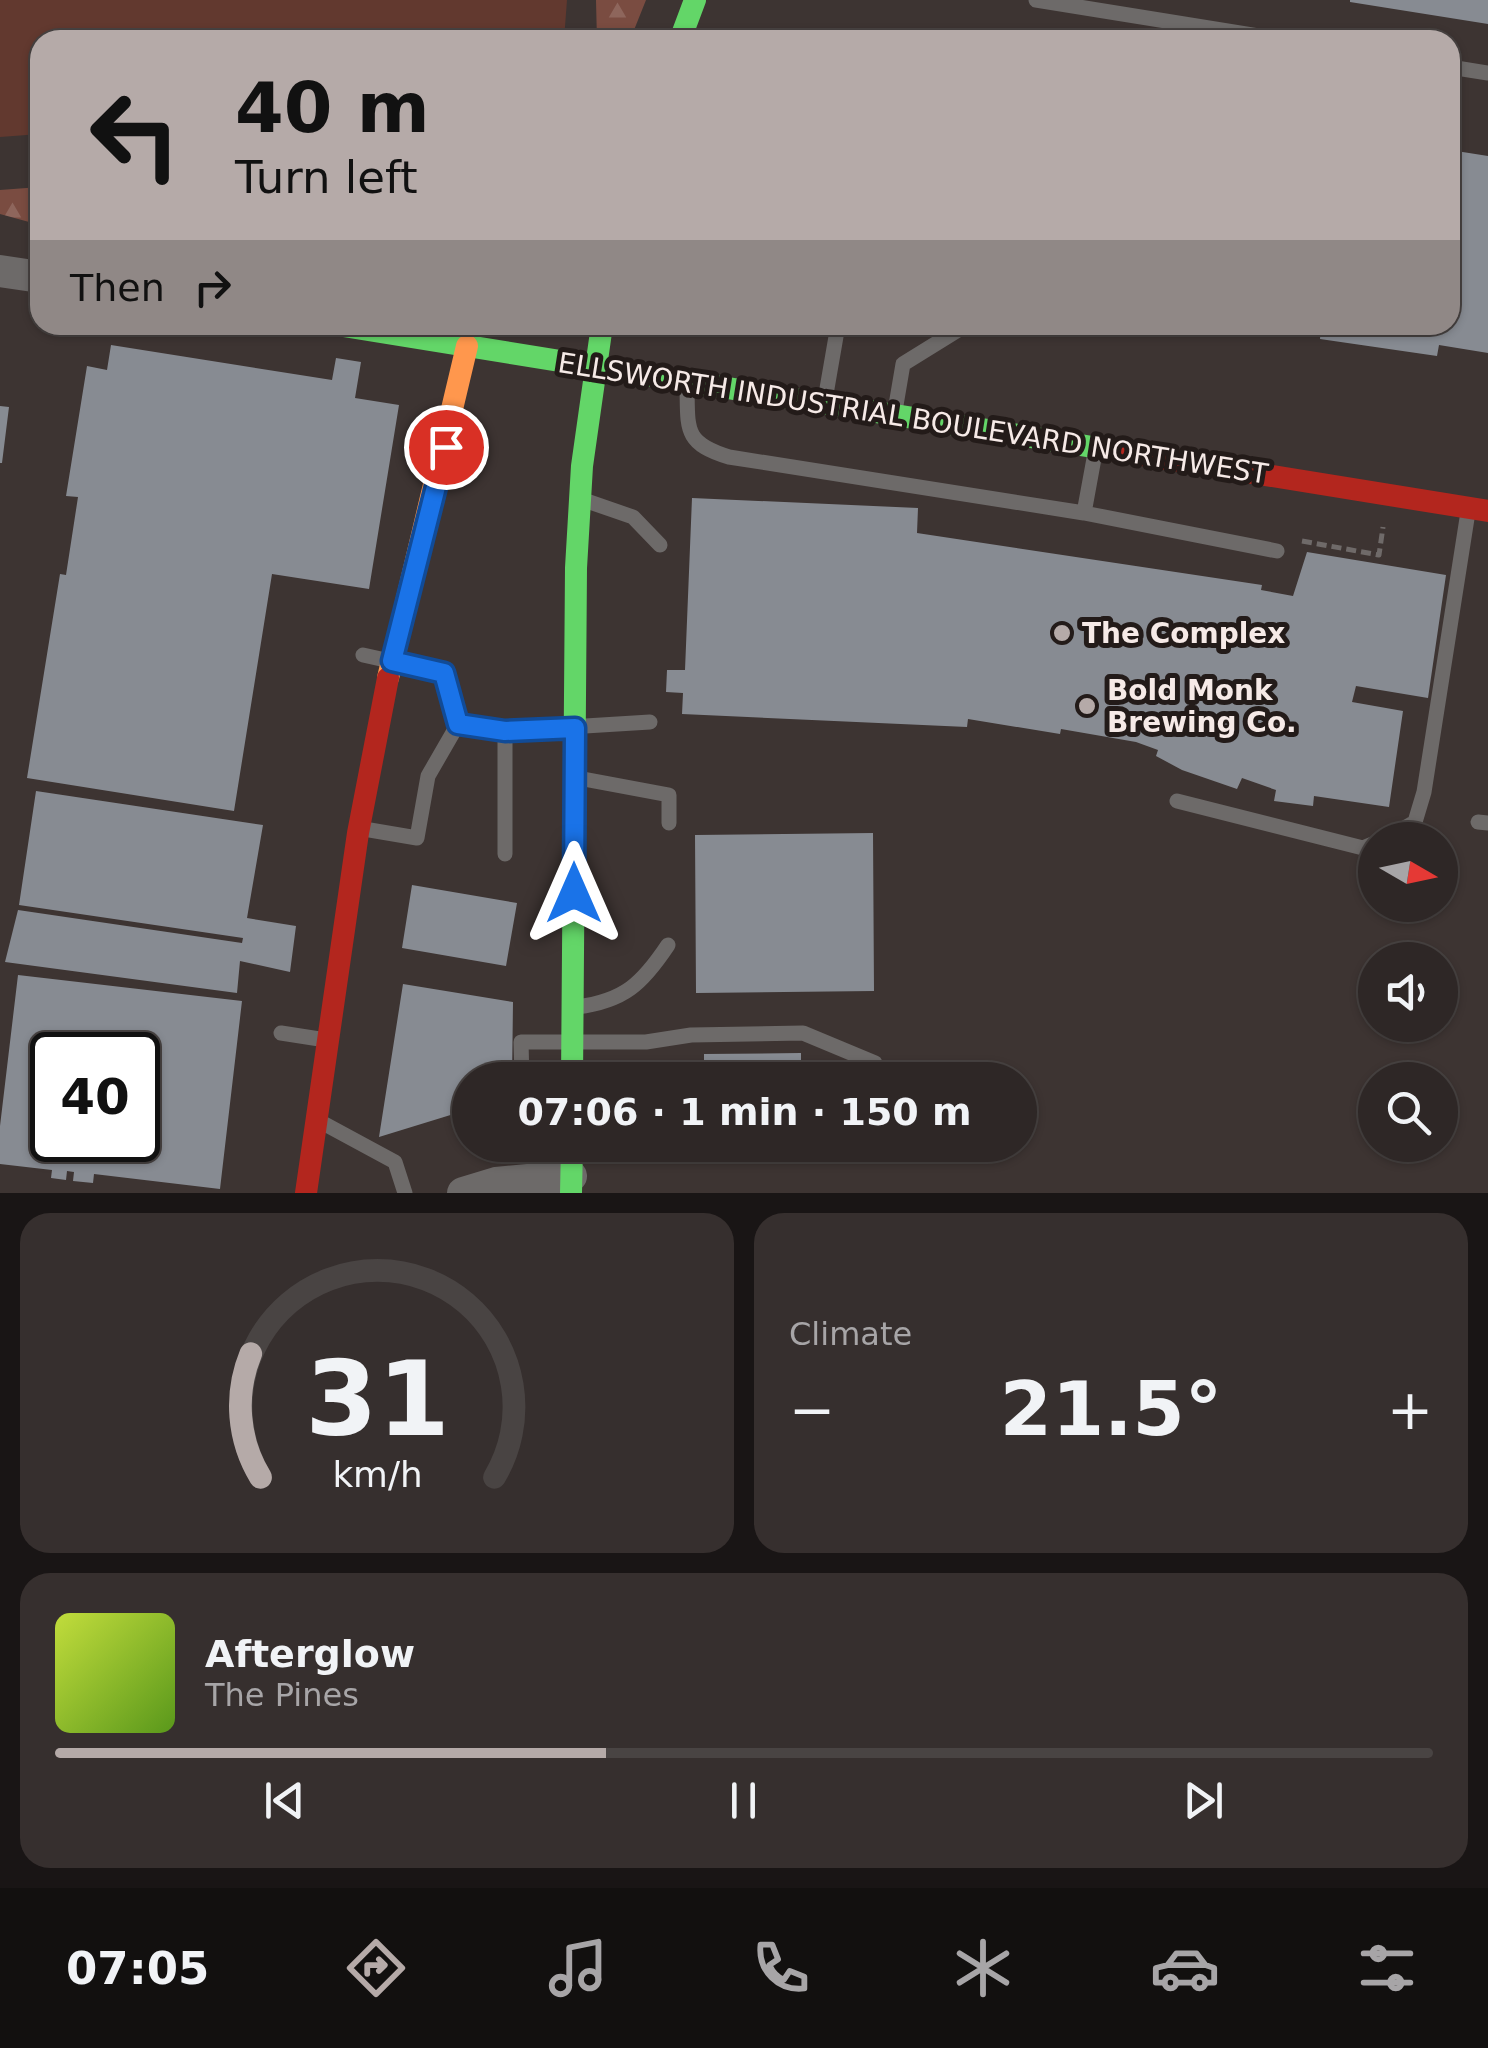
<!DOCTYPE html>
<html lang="en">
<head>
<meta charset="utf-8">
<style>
	body { margin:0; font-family:"DejaVu Sans",sans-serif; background:#362f2e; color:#f1f3f6; height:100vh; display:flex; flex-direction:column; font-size:38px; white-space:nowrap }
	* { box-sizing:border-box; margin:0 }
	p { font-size:32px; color:#a7a5a7 }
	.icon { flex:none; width:55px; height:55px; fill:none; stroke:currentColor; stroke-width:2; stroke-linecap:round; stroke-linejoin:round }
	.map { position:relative; height:1193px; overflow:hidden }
	.drawer { display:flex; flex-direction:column; gap:20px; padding:20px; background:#191515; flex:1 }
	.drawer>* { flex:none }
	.hud { position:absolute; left:30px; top:30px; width:1430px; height:305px; border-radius:30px; box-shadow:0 2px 8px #0004,0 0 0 2px #494443; background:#b5aaa8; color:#111; overflow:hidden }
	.needle { width:65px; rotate:99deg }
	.tools { position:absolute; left:1358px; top:822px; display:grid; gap:20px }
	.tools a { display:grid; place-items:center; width:100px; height:100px; border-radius:50%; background:#2e2726; box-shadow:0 2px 8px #0004,0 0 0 2px #494443; font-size:50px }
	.speed { position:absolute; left:30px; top:1032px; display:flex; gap:20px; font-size:50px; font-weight:700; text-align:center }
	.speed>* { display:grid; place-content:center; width:130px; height:130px; border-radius:50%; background:#2e2726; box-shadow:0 2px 8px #0004,0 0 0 2px #494443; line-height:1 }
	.speed .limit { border:5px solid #111; border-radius:15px; background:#fff; color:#111 }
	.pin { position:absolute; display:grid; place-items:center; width:85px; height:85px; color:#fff; margin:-42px; border:5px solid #fff; border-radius:50%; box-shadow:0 2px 10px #0007 }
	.me { position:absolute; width:110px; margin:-55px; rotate:0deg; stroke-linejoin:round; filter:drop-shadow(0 0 8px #0008) }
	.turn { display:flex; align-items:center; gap:35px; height:210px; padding:0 40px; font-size:45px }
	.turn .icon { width:130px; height:130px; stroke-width:2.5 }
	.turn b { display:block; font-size:70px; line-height:85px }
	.then { display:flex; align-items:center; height:95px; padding:0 40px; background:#0003; gap:20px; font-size:38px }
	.big { font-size:75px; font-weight:800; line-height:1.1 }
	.drawer .card { flex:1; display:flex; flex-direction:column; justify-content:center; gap:15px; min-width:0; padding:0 35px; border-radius:30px; background:#362f2e }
	.drawer .dial { align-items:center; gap:0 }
	.dial svg { height:260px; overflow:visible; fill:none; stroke:#494443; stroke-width:7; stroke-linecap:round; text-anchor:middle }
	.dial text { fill:#f1f3f6; stroke:none }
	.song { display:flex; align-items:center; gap:30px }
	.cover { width:120px; height:120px; border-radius:15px; background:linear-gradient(135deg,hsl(70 70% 55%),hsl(90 70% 35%)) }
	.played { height:10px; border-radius:5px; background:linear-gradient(90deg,#b5aaa8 40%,#494443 40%) }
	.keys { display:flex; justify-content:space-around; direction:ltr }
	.heat { display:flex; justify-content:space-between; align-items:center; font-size:55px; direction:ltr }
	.drawer .tiles { flex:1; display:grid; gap:20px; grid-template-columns:1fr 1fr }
	.card:last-child { grid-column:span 2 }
	.trip { position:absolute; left:452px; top:1062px; width:585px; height:100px; border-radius:50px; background:#2e2726; box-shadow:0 2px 8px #0004,0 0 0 2px #494443; font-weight:800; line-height:100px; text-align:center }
	.menu { display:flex; height:160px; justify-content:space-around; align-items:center; background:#12100f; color:#a7a5a7 }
	.menu .icon { width:70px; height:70px }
	.menu .selected { color:#b5aaa8 }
	.menu b { font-size:45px; color:#f1f3f6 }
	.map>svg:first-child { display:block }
	.forest { fill:url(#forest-firs) }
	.pitch { fill:#62392f }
	.building { fill:#878b92; fill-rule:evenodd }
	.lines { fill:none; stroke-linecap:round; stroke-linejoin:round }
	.path { stroke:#6f6a69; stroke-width:5; stroke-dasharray:10 5; stroke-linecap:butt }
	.lane { stroke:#6d6a69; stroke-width:15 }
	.street { stroke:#6d6a69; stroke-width:32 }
	.fast { stroke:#63d668; stroke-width:22 }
	.slow { stroke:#ff974d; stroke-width:22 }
	.jam { stroke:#b3261e; stroke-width:22 }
	.route-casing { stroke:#114b97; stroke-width:25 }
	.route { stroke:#1a73e8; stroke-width:18 }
	.poi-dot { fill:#b5aaa8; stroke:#231b19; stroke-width:4 }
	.labels { text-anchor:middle; stroke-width:10; stroke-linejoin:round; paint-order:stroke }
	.street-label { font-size:28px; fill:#f6eae7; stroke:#231b19 }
	.poi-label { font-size:28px; font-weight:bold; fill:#f6eae7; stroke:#231b19; text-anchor:start }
</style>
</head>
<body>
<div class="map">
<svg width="1488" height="1193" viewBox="0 0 1488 1193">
	<defs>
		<pattern id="forest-firs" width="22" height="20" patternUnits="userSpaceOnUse" patternTransform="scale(2.5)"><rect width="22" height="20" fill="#7a4c41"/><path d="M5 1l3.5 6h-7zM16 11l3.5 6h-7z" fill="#8e665c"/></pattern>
	</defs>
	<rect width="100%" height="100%" fill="#3d3432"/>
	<!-- forest -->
	<path class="forest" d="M 596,0 L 646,0 L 630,40 L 597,40 Z
		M 40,187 L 40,225 L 0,214 L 0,190 Z"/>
	<!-- pitch -->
	<path class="pitch" d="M 0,0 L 567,0 L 564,40 L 40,40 L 40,134 L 0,137 Z"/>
	<!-- building -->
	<path class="building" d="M 1350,0 L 1488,0 L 1488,24 L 1350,2 Z
		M 1450,150 L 1488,156 L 1488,353 L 1439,345 L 1437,356 L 1320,339 L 1321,325 L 1450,325 Z
		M 111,345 L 332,380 L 336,358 L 361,362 L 355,398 L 399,405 L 369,589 L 272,574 L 234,811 L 27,778 L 60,574 L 66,575 L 78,497 L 66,496 L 87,366 L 107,370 Z
		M 0,406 L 9,407 L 2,463 L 0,463 Z
		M 692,498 L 918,508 L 917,533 L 1262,585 L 1261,590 L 1293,596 L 1307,552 L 1446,575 L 1428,698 L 1356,686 L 1352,702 L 1403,711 L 1389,807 L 1314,796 L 1313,806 L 1274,801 L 1276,790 L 1242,778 L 1237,789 L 1182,770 L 1156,756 L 1158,750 L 1136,742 L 1061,729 L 1060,734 L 968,719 L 967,727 L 682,714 L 683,693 L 666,692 L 667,670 L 685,670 Z
		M 36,791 L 263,825 L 247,918 L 296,926 L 290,972 L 240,961 L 237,993 L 5,962 L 18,910 L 242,943 L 243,938 L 19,905 Z
		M 873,833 L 874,991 L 696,993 L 695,835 Z
		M 412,885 L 517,903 L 506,966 L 402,948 Z
		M 18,975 L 242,1001 L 220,1189 L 94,1174 L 93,1183 L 73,1181 L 74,1172 L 67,1171 L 66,1180 L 51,1178 L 52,1170 L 0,1164 L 0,1126 ZM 52,1055 L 138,1055 L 138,1140 L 52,1140 Z
		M 403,984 L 513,1002 L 512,1080 L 470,1080 L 470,1109 L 379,1137 Z
		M 801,1053 L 801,1080 L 704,1080 L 704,1054 Z
		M 704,1145 L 802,1145 L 802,1151 L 704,1152 Z"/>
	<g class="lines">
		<!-- path -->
		<path class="path" d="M 1302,541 L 1379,555 L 1383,527"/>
		<!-- lane -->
		<path class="lane" d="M 1036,0 L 1283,40
			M 1450,67 L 1488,73
			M 687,385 C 688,429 683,443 729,457 L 1084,513 L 1277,551
			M 825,400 L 838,325
			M 895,411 L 903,364 L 966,325
			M 584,500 L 633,517 L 660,545
			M 1084,513 L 1095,453
			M 363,655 L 444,673 L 458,724 L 505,731 L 650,722
			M 505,731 L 505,854
			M 578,778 L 669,795 L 669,823
			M 1177,801 L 1363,848 L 1375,843
			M 1478,822 L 1488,823
			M 364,829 L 417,838 L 428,776 L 458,724
			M 1383,840 L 1415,822 L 1424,792 L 1468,512
			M 577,1007 C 624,1001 642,984 668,945
			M 281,1033 L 326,1040
			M 522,1080 L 521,1042 L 646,1042 L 691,1035 L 803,1033 L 875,1063
			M 321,1122 L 395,1162 L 405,1193"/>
		<!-- street -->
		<path class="street" d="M 0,271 L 40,277
			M 463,1193 L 496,1183 L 571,1176"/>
		<!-- fast -->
		<path class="fast" d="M 680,40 L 695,0
			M 337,325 L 1105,449
			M 572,1080 L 576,568 L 582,466 L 602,325
			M 571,1193 L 572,1145"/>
		<!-- slow -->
		<path class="slow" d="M 388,678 L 467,346"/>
		<!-- jam -->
		<path class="jam" d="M 1105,449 L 1488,511
			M 306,1193 L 358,833 L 388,678"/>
	</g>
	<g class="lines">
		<defs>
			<path id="route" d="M 446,447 L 392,661 L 444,673 L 458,724 L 505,731 L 575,728 L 574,893"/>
		</defs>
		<!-- route casing -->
		<use href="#route" class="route-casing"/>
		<!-- route -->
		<use href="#route" class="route"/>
	</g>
	<!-- markers -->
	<g class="poi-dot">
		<circle cx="1062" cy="633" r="10"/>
		<circle cx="1087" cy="706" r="10"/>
	</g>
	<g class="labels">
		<!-- street labels -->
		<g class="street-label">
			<text transform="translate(913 418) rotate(9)" y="10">ELLSWORTH INDUSTRIAL BOULEVARD NORTHWEST</text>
		</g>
		<!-- poi labels -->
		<g class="poi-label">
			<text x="1082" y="643">The Complex</text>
			<text x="1107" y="700">Bold Monk<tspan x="1107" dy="32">Brewing Co.</tspan></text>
		</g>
	</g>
</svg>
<div class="tools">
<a><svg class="needle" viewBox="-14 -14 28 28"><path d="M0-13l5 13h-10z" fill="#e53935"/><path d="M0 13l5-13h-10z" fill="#a7a5a7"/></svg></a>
<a><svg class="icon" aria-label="sound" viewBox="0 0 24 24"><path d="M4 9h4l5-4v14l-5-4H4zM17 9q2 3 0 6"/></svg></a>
<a><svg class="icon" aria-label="search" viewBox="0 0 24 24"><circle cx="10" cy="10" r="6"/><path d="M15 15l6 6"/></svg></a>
</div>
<div class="speed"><div class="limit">40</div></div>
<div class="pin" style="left:446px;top:447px;background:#d93025"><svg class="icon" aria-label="arrive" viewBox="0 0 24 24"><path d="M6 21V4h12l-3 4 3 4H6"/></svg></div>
<svg class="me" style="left:574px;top:893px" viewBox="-20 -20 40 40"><path d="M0-17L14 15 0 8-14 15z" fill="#1a73e8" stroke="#fff" stroke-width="4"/></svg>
<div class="trip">07:06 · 1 min · 150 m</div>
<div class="hud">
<div class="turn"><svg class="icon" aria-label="left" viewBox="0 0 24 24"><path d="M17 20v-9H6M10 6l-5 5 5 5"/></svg><div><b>40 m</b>Turn left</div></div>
<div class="then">Then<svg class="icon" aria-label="right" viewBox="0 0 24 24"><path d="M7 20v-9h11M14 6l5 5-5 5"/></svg></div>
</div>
</div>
<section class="drawer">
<div class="tiles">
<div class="card dial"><svg viewBox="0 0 100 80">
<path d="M14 69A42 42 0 1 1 86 69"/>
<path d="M14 69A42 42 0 0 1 11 31" stroke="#b5aaa8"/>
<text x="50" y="56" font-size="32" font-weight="700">31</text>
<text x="50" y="72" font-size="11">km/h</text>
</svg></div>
<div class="card"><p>Climate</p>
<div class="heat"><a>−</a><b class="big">21.5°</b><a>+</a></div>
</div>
<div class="card">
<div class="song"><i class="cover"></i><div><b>Afterglow</b><p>The Pines</p></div></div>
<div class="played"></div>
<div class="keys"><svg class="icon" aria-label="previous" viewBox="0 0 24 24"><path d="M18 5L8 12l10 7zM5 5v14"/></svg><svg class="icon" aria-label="pause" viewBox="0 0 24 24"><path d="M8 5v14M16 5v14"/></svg><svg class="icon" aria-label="next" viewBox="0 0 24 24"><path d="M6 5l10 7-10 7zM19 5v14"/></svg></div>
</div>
</div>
</section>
<nav class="menu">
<b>07:05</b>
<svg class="icon selected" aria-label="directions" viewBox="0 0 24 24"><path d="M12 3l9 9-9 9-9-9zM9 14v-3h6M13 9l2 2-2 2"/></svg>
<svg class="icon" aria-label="music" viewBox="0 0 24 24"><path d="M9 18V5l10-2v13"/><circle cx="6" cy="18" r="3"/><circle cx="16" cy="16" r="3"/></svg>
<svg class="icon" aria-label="phone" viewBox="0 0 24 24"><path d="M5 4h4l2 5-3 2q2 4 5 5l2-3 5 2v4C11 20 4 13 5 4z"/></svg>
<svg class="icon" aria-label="climate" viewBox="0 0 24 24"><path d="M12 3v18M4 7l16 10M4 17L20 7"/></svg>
<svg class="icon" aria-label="car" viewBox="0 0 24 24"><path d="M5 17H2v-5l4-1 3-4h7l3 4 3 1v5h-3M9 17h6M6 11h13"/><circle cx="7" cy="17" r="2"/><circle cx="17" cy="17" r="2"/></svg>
<svg class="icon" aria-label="filters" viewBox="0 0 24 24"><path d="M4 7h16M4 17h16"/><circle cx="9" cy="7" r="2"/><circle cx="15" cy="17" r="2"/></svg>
</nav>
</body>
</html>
